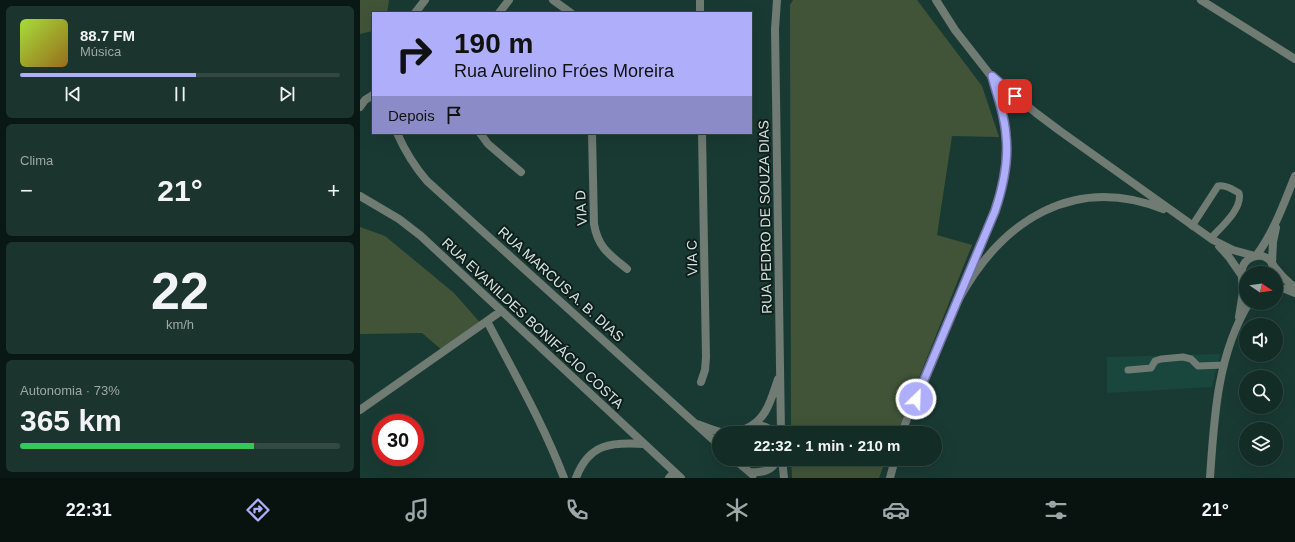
<!DOCTYPE html>
<html lang="pt">
<head>
<meta charset="utf-8">
<style>
	body { margin:0; font-family:Arial,sans-serif; background:#1c342e; color:#f1f3f6; height:100vh; display:flex; flex-direction:column; font-size:15px; white-space:nowrap }
	* { box-sizing:border-box; margin:0 }
	p { font-size:13px; color:#9da7a7 }
	.icon { flex:none; width:22px; height:22px; fill:none; stroke:currentColor; stroke-width:2; stroke-linecap:round; stroke-linejoin:round }
	.map { position:relative; flex:1; overflow:hidden }
	.panel { display:flex; flex-direction:column; gap:6px; padding:6px; background:#0a1815; width:360px }
	.panel>* { flex:none }
	.guide { position:absolute; left:12px; top:12px; width:380px; height:122px; border-radius:0px; box-shadow:0 4px 16px #0002,0 0 0 1px #324843; background:#aeaefa; color:#111; overflow:hidden }
	.needle { width:26px; rotate:103deg }
	.tools { position:absolute; left:879px; top:266px; display:grid; gap:8px }
	.tools a { display:grid; place-items:center; width:44px; height:44px; border-radius:50%; background:#132c26; box-shadow:0 4px 16px #0002,0 0 0 1px #324843; font-size:20px }
	.speed { position:absolute; left:12px; top:414px; display:flex; gap:8px; font-size:20px; font-weight:700; text-align:center }
	.speed>* { display:grid; place-content:center; width:52px; height:52px; border-radius:50%; background:#132c26; box-shadow:0 4px 16px #0002,0 0 0 1px #324843; line-height:1 }
	.speed .limit { border:6px solid #d22; background:#fff; color:#111 }
	.pin { position:absolute; display:grid; place-items:center; width:34px; height:34px; color:#fff; margin:-17px; border-radius:8px; box-shadow:0 2px 6px #0006 }
	.me { position:absolute; width:44px; margin:-22px; rotate:24deg; stroke-linejoin:round; filter:drop-shadow(0 0 3px #0008) }
	.turn { display:flex; align-items:center; gap:14px; height:84px; padding:0 16px; font-size:18px }
	.turn .icon { width:52px; height:52px; stroke-width:2.5 }
	.turn b { display:block; font-size:28px; line-height:34px }
	.then { display:flex; align-items:center; height:38px; padding:0 16px; background:#0003; gap:8px; font-size:15px }
	.big { font-size:30px; font-weight:700; line-height:1.1 }
	.panel .tile { flex:1; display:flex; flex-direction:column; justify-content:center; gap:6px; min-width:0; padding:0 14px; border-radius:6px; background:#1c342e }
	.panel .dial { align-items:center; gap:0 }
	.dial b { font-size:52px; line-height:1 }
	.song { display:flex; align-items:center; gap:12px }
	.cover { width:48px; height:48px; border-radius:6px; background:linear-gradient(135deg,hsl(80 70% 55%),hsl(40 70% 35%)) }
	.played { height:4px; border-radius:2px; background:linear-gradient(90deg,#aeaefa 55%,#324843 55%) }
	.keys { display:flex; justify-content:space-around; direction:ltr }
	.heat { display:flex; justify-content:space-between; align-items:center; font-size:22px; direction:ltr }
	.charge { height:6px; border-radius:3px; background:linear-gradient(90deg,#34c759 73%,#324843 0) }
	.trip { position:absolute; left:352px; top:426px; width:230px; height:40px; border-radius:20px; background:#132c26; box-shadow:0 4px 16px #0002,0 0 0 1px #324843; font-weight:700; line-height:40px; text-align:center }
	.tab-bar { display:flex; height:64px; justify-content:space-around; align-items:center; background:#08120f; color:#9da7a7 }
	.tab-bar .icon { width:28px; height:28px }
	.tab-bar .on { color:#aeaefa }
	.tab-bar b { font-size:18px; color:#f1f3f6 }
	main { display:flex; flex:1; min-height:0 }
	.map>svg:first-child { display:block }
	.built { fill:#19463d }
	.green { fill:#415438 }
	.lines { fill:none; stroke-linecap:round; stroke-linejoin:round }
	.service { stroke:#6f7b73; stroke-width:7 }
	.minor { stroke:#6f7b73; stroke-width:8 }
	.tertiary { stroke:#6f7b73; stroke-width:8 }
	.route-casing { stroke:#7171a2; stroke-width:10 }
	.route { stroke:#aeaefa; stroke-width:7 }
	.labels { text-anchor:middle; stroke-width:4; stroke-linejoin:round; paint-order:stroke }
	.street-label { font-size:14px; fill:#d4e6e1; stroke:#101e1b }
</style>
</head>
<body>
<main>
<section class="panel">
<div class="tile">
<div class="song"><i class="cover"></i><div><b>88.7 FM</b><p>Música</p></div></div>
<div class="played"></div>
<div class="keys"><svg class="icon" aria-label="previous" viewBox="0 0 24 24"><path d="M18 5L8 12l10 7zM5 5v14"/></svg><svg class="icon" aria-label="pause" viewBox="0 0 24 24"><path d="M8 5v14M16 5v14"/></svg><svg class="icon" aria-label="next" viewBox="0 0 24 24"><path d="M6 5l10 7-10 7zM19 5v14"/></svg></div>
</div>
<div class="tile"><p>Clima</p>
<div class="heat"><a>−</a><b class="big">21°</b><a>+</a></div>
</div>
<div class="tile dial"><b>22</b><p>km/h</p></div>
<div class="tile"><p>Autonomia · 73%</p><b class="big">365 km</b><div class="charge"></div></div>
</section>
<div class="map">
<svg width="935" height="478" viewBox="0 0 935 478">
	<rect width="100%" height="100%" fill="#193a33"/>
	<!-- built -->
	<path class="built" d="M 860,354 L 852,387 L 747,393 L 747,357 Z"/>
	<!-- green -->
	<path class="green" d="M 0,0 L 29,0 L 27,13 L 13,13 L 13,31 L 0,34 Z
		M 433,0 L 557,0 L 622,86 L 639,137 L 592,136 L 577,235 L 612,245 L 537,433 L 431,433 L 430,5 Z
		M 0,227 L 25,236 L 94,293 L 124,327 L 82,350 L 62,333 L 0,334 Z
		M 431,459 L 526,459 L 519,478 L 432,478 Z"/>
	<g class="lines">
		<!-- service -->
		<path class="service" d="M 832,226 L 858,186 C 866,185 872,189 879,193 C 883,209 860,228 851,238
			M 768,370 L 791,368 L 795,361 L 801,359 L 823,357 L 831,359 L 838,366 L 864,365"/>
		<!-- minor -->
		<path class="minor" d="M 193,0 L 211,13
			M 340,0 L 340,13
			M 417,0 L 415,29 L 421,433
			M 576,0 L 595,30 L 631,76 L 676,113 L 700,131 L 853,240 L 873,250 L 895,256
			M 841,0 L 935,59
			M 55,13 L 65,0
			M 139,13 L 149,0
			M 0,107 L 5,100 L 13,95
			M 37,133 C 45,151 54,166 67,181 L 359,445
			M 120,133 L 128,144 L 161,172
			M 232,133 L 234,224 C 238,248 250,255 267,269
			M 0,196 L 39,219 L 61,236 L 321,478
			M 859,246 L 869,257 L 882,276
			M 912,264 L 923,277 L 935,288
			M 607,278 C 626,233 651,186 646,136 C 645,116 638,96 632,77
			M 916,287 L 925,289 L 935,293
			M 141,311 L 127,321 C 154,373 183,423 204,478
			M 879,317 L 883,292 L 882,278
			M 341,382 L 345,370 L 346,357 L 342,133
			M 0,410 L 127,321
			M 337,424 C 346,427 355,431 364,433 C 372,434 379,432 385,429 C 407,420 411,399 418,379
			M 394,425 C 402,425 409,427 414,433
			M 542,433 C 550,407 564,383 574,358 C 582,339 589,318 599,299 C 642,220 714,174 803,209
			M 374,459 L 393,475
			M 422,459 L 424,478
			M 390,472 C 403,473 412,471 418,459
			M 216,478 C 229,443 252,442 284,444
			M 309,478 L 314,472
			M 530,478 L 535,459
			M 850,478 C 854,419 857,355 889,303"/>
		<!-- tertiary -->
		<path class="tertiary" d="M 896,256 C 914,232 924,203 935,176
			M 912,263 L 913,242 L 916,228
			M 886,284 C 868,259 912,241 915,273"/>
	</g>
	<g class="lines">
		<defs>
			<path id="route" d="M 556,399 L 635,211 C 643,187 649,161 646,136 C 645,115 637,96 632,76 L 655,96"/>
		</defs>
		<!-- route casing -->
		<use href="#route" class="route-casing"/>
		<!-- route -->
		<use href="#route" class="route"/>
	</g>
	<g class="labels">
		<!-- street labels -->
		<g class="street-label">
			<text transform="translate(221 208) rotate(-93)" y="5">VIA D</text>
			<text transform="translate(405 217) rotate(-91)" y="5">RUA PEDRO DE SOUZA DIAS</text>
			<text transform="translate(332 258) rotate(-91)" y="5">VIA C</text>
			<text transform="translate(201 284) rotate(42)" y="5">RUA MARCUS A. B. DIAS</text>
			<text transform="translate(173 323) rotate(43)" y="5">RUA EVANILDES BONIFÁCIO COSTA</text>
		</g>
	</g>
</svg>
<div class="tools">
<a><svg class="needle" viewBox="-14 -14 28 28"><path d="M0-13l5 13h-10z" fill="#e53935"/><path d="M0 13l5-13h-10z" fill="#9da7a7"/></svg></a>
<a><svg class="icon" aria-label="sound" viewBox="0 0 24 24"><path d="M4 9h4l5-4v14l-5-4H4zM17 9q2 3 0 6"/></svg></a>
<a><svg class="icon" aria-label="search" viewBox="0 0 24 24"><circle cx="10" cy="10" r="6"/><path d="M15 15l6 6"/></svg></a>
<a><svg class="icon" aria-label="layers" viewBox="0 0 24 24"><path d="M12 4l9 5-9 5-9-5zM3 14l9 5 9-5"/></svg></a>
</div>
<div class="speed"><div class="limit">30</div></div>
<div class="pin" style="left:655px;top:96px;background:#d93025"><svg class="icon" aria-label="arrive" viewBox="0 0 24 24"><path d="M6 21V4h12l-3 4 3 4H6"/></svg></div>
<svg class="me" style="left:556px;top:399px" viewBox="-20 -20 40 40"><circle r="17" fill="#aeaefa" stroke="#fff" stroke-width="3"/><path d="M0-11L8 9 0 5-8 9z" fill="#fff"/></svg>
<div class="trip">22:32 · 1 min · 210 m</div>
<div class="guide">
<div class="turn"><svg class="icon" aria-label="right" viewBox="0 0 24 24"><path d="M7 20v-9h11M14 6l5 5-5 5"/></svg><div><b>190 m</b>Rua Aurelino Fróes Moreira</div></div>
<div class="then">Depois<svg class="icon" aria-label="arrive" viewBox="0 0 24 24"><path d="M6 21V4h12l-3 4 3 4H6"/></svg></div>
</div>
</div>
</main>
<nav class="tab-bar">
<b>22:31</b>
<svg class="icon on" aria-label="directions" viewBox="0 0 24 24"><path d="M12 3l9 9-9 9-9-9zM9 14v-3h6M13 9l2 2-2 2"/></svg>
<svg class="icon" aria-label="music" viewBox="0 0 24 24"><path d="M9 18V5l10-2v13"/><circle cx="6" cy="18" r="3"/><circle cx="16" cy="16" r="3"/></svg>
<svg class="icon" aria-label="phone" viewBox="0 0 24 24"><path d="M5 4h4l2 5-3 2q2 4 5 5l2-3 5 2v4C11 20 4 13 5 4z"/></svg>
<svg class="icon" aria-label="climate" viewBox="0 0 24 24"><path d="M12 3v18M4 7l16 10M4 17L20 7"/></svg>
<svg class="icon" aria-label="car" viewBox="0 0 24 24"><path d="M5 17H2v-5l4-1 3-4h7l3 4 3 1v5h-3M9 17h6M6 11h13"/><circle cx="7" cy="17" r="2"/><circle cx="17" cy="17" r="2"/></svg>
<svg class="icon" aria-label="filters" viewBox="0 0 24 24"><path d="M4 7h16M4 17h16"/><circle cx="9" cy="7" r="2"/><circle cx="15" cy="17" r="2"/></svg>
<b>21°</b>
</nav>
</body>
</html>
